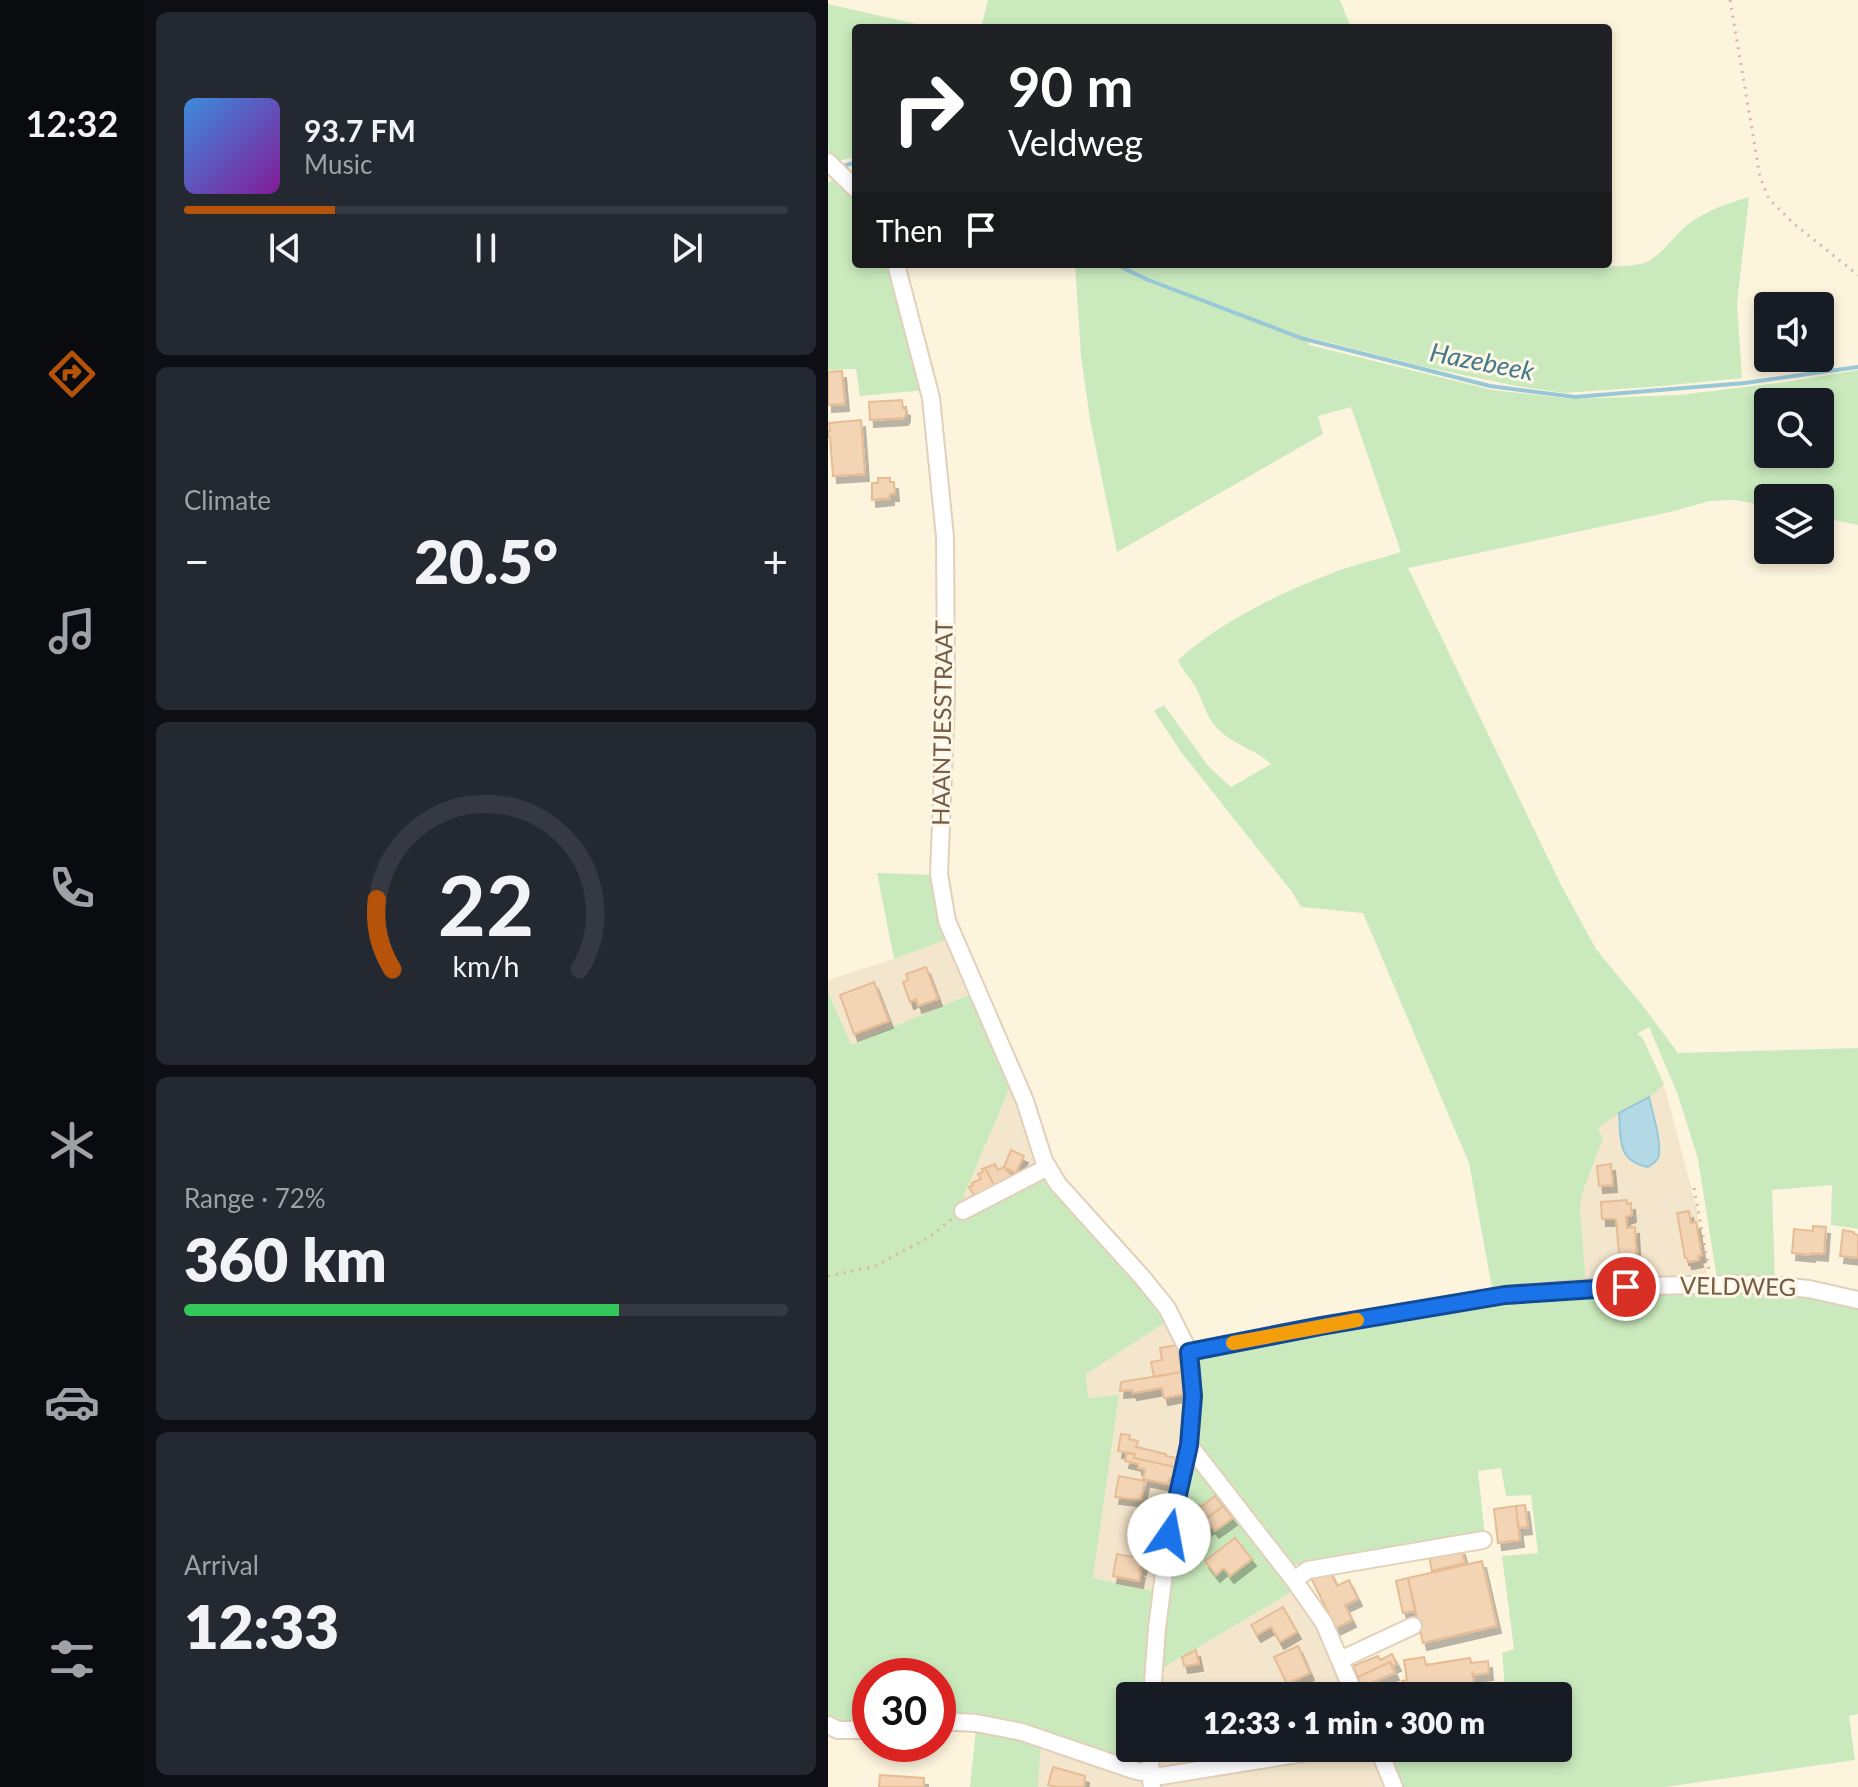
<!DOCTYPE html>
<html lang="en">
<head>
<meta charset="utf-8">
<style>
	body { margin:0; font-family:Lato,sans-serif; background:#242831; color:#f1f3f6; height:100vh; display:flex; flex-direction:column; font-size:30px; white-space:nowrap }
	* { box-sizing:border-box; margin:0 }
	p { font-size:26px; color:#9ea1a6 }
	.icon { flex:none; width:44px; height:44px; fill:none; stroke:currentColor; stroke-width:2; stroke-linecap:round; stroke-linejoin:round }
	.map { position:relative; flex:1; overflow:hidden }
	.side { display:flex; flex-direction:column; gap:12px; padding:12px; background:#0d0f14; width:684px }
	.side>* { flex:none }
	.banner { position:absolute; left:24px; top:24px; width:760px; height:244px; border-radius:8px; box-shadow:0 4px 12px #0003; background:#202124; color:#fff; overflow:hidden }
	.fabs { position:absolute; left:926px; top:292px; display:grid; gap:16px }
	.fabs a { display:grid; place-items:center; width:80px; height:80px; border-radius:8px; background:#171b24; box-shadow:0 4px 12px #0003; font-size:40px }
	.speed { position:absolute; left:24px; top:1658px; display:flex; gap:16px; font-size:40px; font-weight:700; text-align:center }
	.speed>* { display:grid; place-content:center; width:104px; height:104px; border-radius:50%; background:#171b24; box-shadow:0 4px 12px #0003; line-height:1 }
	.speed .limit { border:12px solid #d22; background:#fff; color:#111 }
	.pin { position:absolute; display:grid; place-items:center; width:68px; height:68px; color:#fff; margin:-34px; border:4px solid #fff; border-radius:50%; box-shadow:0 2px 8px #0007 }
	.me { position:absolute; width:88px; margin:-44px; rotate:12deg; stroke-linejoin:round; filter:drop-shadow(0 0 6px #0008) }
	.turn { display:flex; align-items:center; gap:28px; height:168px; padding:0 24px; font-size:36px }
	.turn .icon { width:104px; height:104px; stroke-width:2.5 }
	.turn b { display:block; font-size:56px; line-height:68px }
	.then { display:flex; align-items:center; height:76px; padding:0 24px; background:#0003; gap:16px; font-size:30px }
	.big { font-size:60px; font-weight:800; line-height:1.1 }
	.side .card { flex:1; display:flex; flex-direction:column; justify-content:center; gap:12px; min-width:0; padding:0 28px; border-radius:12px; background:#242831 }
	.side .dial { align-items:center; gap:0 }
	.dial svg { height:208px; overflow:visible; fill:none; stroke:#363941; stroke-width:7; stroke-linecap:round; text-anchor:middle }
	.dial text { fill:#f1f3f6; stroke:none }
	.song { display:flex; align-items:center; gap:24px }
	.cover { width:96px; height:96px; border-radius:12px; background:linear-gradient(135deg,hsl(210 70% 55%),hsl(290 70% 35%)) }
	.played { height:8px; border-radius:4px; background:linear-gradient(90deg,#b45309 25%,#363941 25%) }
	.keys { display:flex; justify-content:space-around; direction:ltr }
	.heat { display:flex; justify-content:space-between; align-items:center; font-size:44px; direction:ltr }
	.charge { height:12px; border-radius:6px; background:linear-gradient(90deg,#34c759 72%,#363941 0) }
	.trip { position:absolute; left:288px; top:1682px; width:456px; height:80px; border-radius:8px; background:#171b24; box-shadow:0 4px 12px #0003; font-weight:800; line-height:80px; text-align:center }
	main { display:flex; flex:1; min-height:0 }
	.tabs { display:flex; flex-direction:column; width:144px; justify-content:space-around; align-items:center; background:#090b0e; color:#9ea1a6 }
	.tabs .icon { width:56px; height:56px }
	.tabs .selected { color:#b45309 }
	.tabs b { font-size:36px; color:#f1f3f6 }
	.map>svg:first-child { display:block }
	.residential { fill:#f4e6cc }
	.green { fill:#caeabd; fill-rule:evenodd }
	.water { fill:#b3d9e6; stroke:#98c8d8; stroke-width:2 }
	.lines { fill:none; stroke-linecap:round; stroke-linejoin:round }
	.stream { stroke:#98c8d8; stroke-width:4 }
	.building { fill:#f3d4b5; stroke:#e6bc95; stroke-width:2; filter:url(#shadow) }
	.minor-casing { stroke:#e1d0ba; stroke-width:20 }
	.path { stroke:#d7b899; stroke-width:3; stroke-dasharray:2 6; stroke-linecap:butt }
	.minor { stroke:#fff; stroke-width:16 }
	.route-casing { stroke:#114b97; stroke-width:20 }
	.route { stroke:#1a73e8; stroke-width:14 }
	.slow { stroke:#f59e0b; stroke-width:14 }
	.labels { text-anchor:middle; stroke-width:6; stroke-linejoin:round; paint-order:stroke }
	.street-label { font-size:24px; fill:#735b46; stroke:#fff7e5 }
	.water-label { font-size:26px; font-style:italic; fill:#42798f; stroke:#fff7e5 }
</style>
</head>
<body>
<main>
<nav class="tabs">
<b>12:32</b>
<svg class="icon selected" aria-label="directions" viewBox="0 0 24 24"><path d="M12 3l9 9-9 9-9-9zM9 14v-3h6M13 9l2 2-2 2"/></svg>
<svg class="icon" aria-label="music" viewBox="0 0 24 24"><path d="M9 18V5l10-2v13"/><circle cx="6" cy="18" r="3"/><circle cx="16" cy="16" r="3"/></svg>
<svg class="icon" aria-label="phone" viewBox="0 0 24 24"><path d="M5 4h4l2 5-3 2q2 4 5 5l2-3 5 2v4C11 20 4 13 5 4z"/></svg>
<svg class="icon" aria-label="climate" viewBox="0 0 24 24"><path d="M12 3v18M4 7l16 10M4 17L20 7"/></svg>
<svg class="icon" aria-label="car" viewBox="0 0 24 24"><path d="M5 17H2v-5l4-1 3-4h7l3 4 3 1v5h-3M9 17h6M6 11h13"/><circle cx="7" cy="17" r="2"/><circle cx="17" cy="17" r="2"/></svg>
<svg class="icon" aria-label="filters" viewBox="0 0 24 24"><path d="M4 7h16M4 17h16"/><circle cx="9" cy="7" r="2"/><circle cx="15" cy="17" r="2"/></svg>
</nav>
<section class="side">
<div class="card">
<div class="song"><i class="cover"></i><div><b>93.7 FM</b><p>Music</p></div></div>
<div class="played"></div>
<div class="keys"><svg class="icon" aria-label="previous" viewBox="0 0 24 24"><path d="M18 5L8 12l10 7zM5 5v14"/></svg><svg class="icon" aria-label="pause" viewBox="0 0 24 24"><path d="M8 5v14M16 5v14"/></svg><svg class="icon" aria-label="next" viewBox="0 0 24 24"><path d="M6 5l10 7-10 7zM19 5v14"/></svg></div>
</div>
<div class="card"><p>Climate</p>
<div class="heat"><a>−</a><b class="big">20.5°</b><a>+</a></div>
</div>
<div class="card dial"><svg viewBox="0 0 100 80">
<path d="M14 69A42 42 0 1 1 86 69"/>
<path d="M14 69A42 42 0 0 1 8 42" stroke="#b45309"/>
<text x="50" y="56" font-size="32" font-weight="700">22</text>
<text x="50" y="72" font-size="11">km/h</text>
</svg></div>
<div class="card"><p>Range · 72%</p><b class="big">360 km</b><div class="charge"></div></div>
<div class="card"><p>Arrival</p><b class="big">12:33</b></div>
</section>
<div class="map">
<svg width="1030" height="1787" viewBox="0 0 1030 1787">
	<defs>
		<filter id="shadow"><feDropShadow dx="4" dy="7" stdDeviation="0" flood-color="#0004"/></filter>
	</defs>
	<rect width="100%" height="100%" fill="#fdf4de"/>
	<!-- residential -->
	<path class="residential" d="M 120,939 L 145,993 L 23,1046 L 0,992 L 0,980 L 66,959 Z
		M 802,1031 L 814,1037 L 836,1084 L 869,1210 L 880,1279 L 758,1284 L 752,1208 L 754,1194 L 775,1138 L 718,1103 Z
		M 184,1083 L 218,1174 L 145,1209 L 135,1197 Z
		M 341,1320 L 354,1346 L 359,1377 L 358,1419 L 329,1592 L 265,1578 L 291,1396 L 260,1398 L 258,1373 Z
		M 465,1591 L 485,1619 L 519,1696 L 329,1696 L 330,1671 Z
		M 213,1745 L 314,1777 L 320,1787 L 210,1787 Z
		M 327,1748 L 457,1748 L 332,1769 L 327,1764 Z
		M 525,1751 L 536,1752 L 545,1756 L 558,1787 L 330,1787 L 335,1781 Z"/>
	<!-- green -->
	<path class="green" d="M 160,0 L 512,0 L 523,28 L 153,28 Z
		M 0,4 L 106,28 L 28,28 L 28,157 L 9,161 L 0,150 Z
		M 7,179 L 28,195 L 28,264 L 64,264 L 98,390 L 32,396 L 28,369 L 0,370 L 0,182 Z
		M 921,197 L 909,304 L 914,378 L 833,386 L 736,393 L 689,386 L 597,367 L 480,337 L 481,345 L 664,390 L 745,399 L 851,395 L 958,382 L 1030,370 L 1030,525 L 992,517 L 992,498 L 940,498 L 940,506 L 906,500 L 882,501 L 842,512 L 580,568 L 732,883 L 768,949 L 815,1006 L 850,1053 L 1030,1048 L 1030,1229 L 1003,1225 L 1004,1185 L 944,1190 L 947,1282 L 889,1279 L 870,1159 L 850,1095 L 821,1027 L 809,1034 L 814,1037 L 836,1084 C 818,1105 789,1110 770,1129 L 775,1138 L 754,1194 L 752,1208 L 758,1284 L 665,1293 L 641,1163 L 535,913 L 473,907 L 464,892 L 353,752 L 326,711 L 336,705 L 381,767 L 403,787 L 443,764 C 429,750 406,745 391,730 C 379,720 375,700 367,686 C 361,677 354,670 350,660 C 388,625 453,592 502,574 C 525,565 550,559 573,552 L 523,407 L 490,416 L 495,434 L 289,552 L 262,420 L 253,356 L 247,264 L 750,264 C 768,266 801,269 818,262 C 835,255 845,236 859,225 C 879,210 898,204 921,197 ZM 940,402 L 992,402 L 992,454 L 940,454 Z
		M 49,873 L 109,875 L 120,939 L 66,959 Z
		M 0,992 L 23,1045 L 145,993 L 184,1083 L 135,1197 L 145,1209 L 218,1174 L 341,1320 L 258,1374 L 260,1398 L 291,1395 L 265,1578 L 329,1592 L 321,1696 L 302,1696 L 302,1748 L 317,1748 L 314,1758 L 308,1763 L 110,1716 L 110,1676 L 42,1676 L 42,1724 L 25,1724 L 0,1719 Z
		M 890,1289 L 977,1292 L 1030,1306 L 1030,1714 L 1021,1716 L 1027,1760 L 837,1787 L 573,1787 L 558,1748 L 730,1748 L 730,1696 L 678,1696 L 674,1653 L 686,1649 L 674,1556 L 710,1553 L 703,1495 L 678,1496 L 673,1468 L 650,1471 L 657,1536 L 462,1566 L 382,1466 L 372,1446 L 370,1431 L 368,1362 L 370,1358 L 628,1307 L 734,1296 Z
		M 363,1462 L 367,1463 L 465,1591 L 330,1671 L 342,1557 Z
		M 148,1729 L 213,1745 L 210,1787 L 142,1787 Z"/>
	<!-- water -->
	<path class="water" d="M 821,1097 C 824,1111 835,1146 830,1158 C 827,1163 825,1164 820,1167 C 789,1161 793,1140 791,1113 Z"/>
	<g class="lines">
		<!-- stream -->
		<path class="stream" d="M 15,166 L 28,162
			M 287,264 L 318,279 L 473,338 L 662,386 L 747,397 L 917,383 L 1030,367"/>
	</g>
	<!-- building -->
	<path class="building" d="M 14,371 L 17,404 L 0,405 L 0,372 Z
		M 74,400 L 75,408 L 78,409 L 78,415 L 76,418 L 42,420 L 41,402 Z
		M 33,420 L 37,474 L 5,476 L 2,437 L 0,437 L 0,431 L 2,431 L 1,423 Z
		M 50,478 L 62,478 L 62,482 L 66,482 L 67,494 L 62,494 L 62,498 L 44,500 L 44,483 L 50,483 Z
		M 98,967 L 110,999 L 90,1006 L 88,999 L 82,1002 L 75,982 L 80,980 L 78,974 Z
		M 46,982 L 61,1021 L 26,1034 L 12,995 Z
		M 183,1150 L 196,1156 L 188,1173 L 177,1168 L 182,1174 L 183,1179 L 167,1187 L 157,1168 L 167,1164 L 170,1170 L 176,1167 Z
		M 783,1164 L 785,1185 L 771,1186 L 769,1166 Z
		M 157,1168 L 167,1187 L 147,1197 L 141,1187 L 145,1185 L 144,1183 L 153,1179 L 150,1174 L 155,1172 L 154,1169 Z
		M 799,1200 L 799,1204 L 803,1203 L 804,1215 L 798,1217 L 799,1228 L 807,1227 L 809,1263 L 792,1265 L 788,1219 L 774,1219 L 773,1202 Z
		M 861,1211 L 863,1223 L 868,1222 L 874,1255 L 870,1256 L 871,1260 L 860,1262 L 859,1258 L 857,1258 L 849,1213 Z
		M 985,1226 L 998,1227 L 996,1254 L 983,1253 L 983,1255 L 964,1253 L 966,1229 L 985,1231 Z
		M 1015,1230 L 1026,1232 L 1026,1234 L 1030,1235 L 1030,1258 L 1012,1256 Z
		M 349,1345 L 354,1372 L 326,1377 L 323,1362 L 334,1360 L 332,1348 Z
		M 354,1372 L 357,1394 L 336,1398 L 334,1388 L 305,1393 L 304,1390 L 292,1391 L 293,1382 Z
		M 293,1434 L 302,1435 L 301,1439 L 310,1441 L 308,1447 L 338,1454 L 338,1456 L 349,1458 L 347,1467 L 306,1458 L 307,1454 L 290,1451 Z
		M 299,1453 L 307,1454 L 306,1458 L 347,1467 L 344,1479 L 342,1478 L 340,1484 L 315,1479 L 317,1469 L 310,1468 L 310,1464 L 297,1461 Z
		M 291,1476 L 317,1481 L 313,1500 L 287,1497 Z
		M 387,1496 L 395,1506 L 356,1536 L 351,1530 L 354,1518 L 371,1505 L 373,1507 Z
		M 697,1505 L 700,1527 L 690,1528 L 688,1506 Z
		M 395,1506 L 405,1518 L 387,1531 L 383,1526 L 360,1542 L 356,1536 Z
		M 688,1506 L 692,1540 L 670,1543 L 666,1509 Z
		M 407,1538 L 424,1559 L 402,1576 L 396,1568 L 388,1575 L 377,1561 Z
		M 633,1548 L 637,1563 L 604,1571 L 601,1556 Z
		M 289,1554 L 316,1559 L 314,1568 L 312,1567 L 311,1571 L 313,1571 L 311,1581 L 285,1576 Z
		M 654,1561 L 669,1626 L 595,1643 L 580,1578 Z
		M 502,1571 L 509,1586 L 521,1580 L 530,1599 L 517,1605 L 524,1620 L 508,1628 L 482,1576 Z
		M 580,1578 L 587,1611 L 575,1613 L 568,1581 Z
		M 455,1607 L 469,1632 L 452,1642 L 443,1627 L 429,1635 L 423,1625 Z
		M 470,1646 L 482,1673 L 459,1684 L 446,1657 Z
		M 368,1650 L 371,1664 L 356,1666 L 354,1657 Z
		M 564,1654 L 569,1664 L 564,1666 L 562,1662 L 530,1677 L 525,1666 L 550,1656 L 552,1660 Z
		M 596,1657 L 598,1665 L 642,1658 L 643,1663 L 660,1661 L 661,1673 L 646,1675 L 644,1671 L 646,1683 L 576,1694 L 574,1681 L 579,1680 L 576,1660 Z
		M 562,1662 L 567,1673 L 534,1687 L 530,1677 Z
		M 225,1767 L 257,1776 L 256,1787 L 229,1787 L 220,1785 Z
		M 52,1775 L 96,1778 L 96,1787 L 51,1787 Z"/>
	<g class="lines">
		<defs>
			<path id="minor" d="M 0,162 L 28,189
				M 68,264 L 103,398 L 117,537 L 118,696 L 111,874 L 119,921 L 197,1101 L 216,1161 L 230,1184 L 314,1277 L 339,1308 L 361,1352 L 365,1396 L 361,1445 L 341,1535 L 329,1628 L 324,1696
				M 135,1211 L 220,1167
				M 361,1352 L 493,1326 L 677,1295 L 772,1287 L 911,1284 L 951,1286 L 981,1289 L 1030,1300
				M 361,1445 L 466,1580 L 496,1623 L 527,1696
				M 466,1580 L 480,1570 L 655,1540
				M 512,1660 L 585,1626
				M 110,1721 L 148,1723 L 194,1732 L 305,1770 L 333,1776 L 507,1748
				M 0,1725 L 10,1730 L 42,1730
				M 323,1748 L 322,1774 L 324,1787
				M 550,1748 L 566,1787"/>
		</defs>
		<!-- minor casing -->
		<use href="#minor" class="minor-casing"/>
		<!-- path -->
		<path class="path" d="M 902,0 L 932,177 L 941,199 L 965,223 L 1030,275
			M 866,1188 L 881,1269
			M 0,1276 L 45,1267 L 100,1238 L 125,1218"/>
		<!-- minor -->
		<use href="#minor" class="minor"/>
	</g>
	<g class="lines">
		<defs>
			<path id="route" d="M 341,1535 L 361,1445 L 365,1396 L 361,1352 L 493,1326 L 677,1295 L 798,1287"/>
		</defs>
		<!-- route casing -->
		<use href="#route" class="route-casing"/>
		<!-- route -->
		<use href="#route" class="route"/>
		<!-- slow -->
		<path class="slow" d="M 405,1343 L 529,1320"/>
	</g>
	<g class="labels">
		<!-- street labels -->
		<g class="street-label">
			<text transform="translate(115 723) rotate(-89)" y="8">HAANTJESSTRAAT</text>
			<text transform="translate(910 1287) rotate(1)" y="8">VELDWEG</text>
		</g>
		<!-- water labels -->
		<g class="water-label">
			<text transform="translate(654 362) rotate(11)" y="9">Hazebeek</text>
		</g>
	</g>
</svg>
<div class="fabs">
<a><svg class="icon" aria-label="sound" viewBox="0 0 24 24"><path d="M4 9h4l5-4v14l-5-4H4zM17 9q2 3 0 6"/></svg></a>
<a><svg class="icon" aria-label="search" viewBox="0 0 24 24"><circle cx="10" cy="10" r="6"/><path d="M15 15l6 6"/></svg></a>
<a><svg class="icon" aria-label="layers" viewBox="0 0 24 24"><path d="M12 4l9 5-9 5-9-5zM3 14l9 5 9-5"/></svg></a>
</div>
<div class="speed"><div class="limit">30</div></div>
<div class="pin" style="left:798px;top:1287px;background:#d93025"><svg class="icon" aria-label="arrive" viewBox="0 0 24 24"><path d="M6 21V4h12l-3 4 3 4H6"/></svg></div>
<svg class="me" style="left:341px;top:1535px" viewBox="-20 -20 40 40"><circle r="19" fill="#fff"/><path d="M0-13L10 11 0 6-10 11z" fill="#1a73e8"/></svg>
<div class="trip">12:33 · 1 min · 300 m</div>
<div class="banner">
<div class="turn"><svg class="icon" aria-label="right" viewBox="0 0 24 24"><path d="M7 20v-9h11M14 6l5 5-5 5"/></svg><div><b>90 m</b>Veldweg</div></div>
<div class="then">Then<svg class="icon" aria-label="arrive" viewBox="0 0 24 24"><path d="M6 21V4h12l-3 4 3 4H6"/></svg></div>
</div>
</div>
</main>
</body>
</html>
